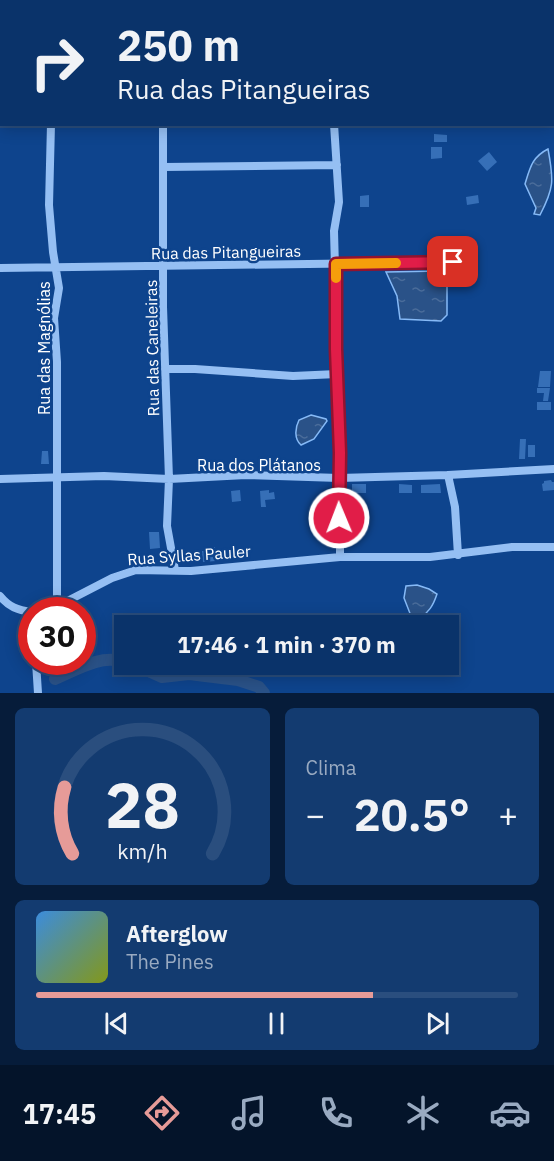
<!DOCTYPE html>
<html lang="pt">
<head>
<meta charset="utf-8">
<style>
	body { margin:0; font-family:"IBM Plex Sans",sans-serif; background:#133b70; color:#f1f3f6; height:100vh; display:flex; flex-direction:column; font-size:22px; white-space:nowrap }
	* { box-sizing:border-box; margin:0 }
	p { font-size:20px; color:#99aac1 }
	.icon { flex:none; width:33px; height:33px; fill:none; stroke:currentColor; stroke-width:2; stroke-linecap:round; stroke-linejoin:round }
	.map { position:relative; height:693px; overflow:hidden }
	.drawer { display:flex; flex-direction:column; gap:15px; padding:15px; background:#061c3a; flex:1 }
	.drawer>* { flex:none }
	.hud { position:absolute; left:0px; top:0px; width:555px; height:126px; box-shadow:0 3px 15px #0003,0 0 0 2px #2a4e7e; background:#0a336a; color:#f1f3f6; overflow:hidden }
	.speed { position:absolute; left:18px; top:597px; display:flex; gap:12px; font-size:30px; font-weight:700; text-align:center }
	.speed>* { display:grid; place-content:center; width:78px; height:78px; border-radius:50%; background:#0a336a; box-shadow:0 3px 15px #0003,0 0 0 2px #2a4e7e; line-height:1 }
	.speed .limit { border:9px solid #d22; background:#fff; color:#111 }
	.pin { position:absolute; display:grid; place-items:center; width:51px; height:51px; color:#fff; margin:-26px; border-radius:12px; box-shadow:0 3px 9px #0006 }
	.me { position:absolute; width:66px; margin:-33px; rotate:359deg; stroke-linejoin:round; filter:drop-shadow(0 0 4px #0008) }
	.turn { display:flex; align-items:center; gap:21px; height:126px; padding:0 18px; font-size:27px }
	.turn .icon { width:78px; height:78px; stroke-width:2.5 }
	.turn b { display:block; font-size:42px; line-height:51px }
	.big { font-size:45px; font-weight:700; line-height:1.1 }
	.drawer .widget { flex:1; display:flex; flex-direction:column; justify-content:center; gap:9px; min-width:0; padding:0 21px; border-radius:9px; background:#133b70 }
	.drawer .dial { align-items:center; gap:0 }
	.dial svg { height:156px; overflow:visible; fill:none; stroke:#2a4e7e; stroke-width:7; stroke-linecap:round; text-anchor:middle }
	.dial text { fill:#f1f3f6; stroke:none }
	.song { display:flex; align-items:center; gap:18px }
	.cover { width:72px; height:72px; border-radius:9px; background:linear-gradient(135deg,hsl(210 70% 55%),hsl(70 70% 35%)) }
	.played { height:6px; border-radius:3px; background:linear-gradient(90deg,#e69b98 70%,#2a4e7e 70%) }
	.keys { display:flex; justify-content:space-around; direction:ltr }
	.heat { display:flex; justify-content:space-between; align-items:center; font-size:33px; direction:ltr }
	.drawer .tiles { flex:1; display:grid; gap:15px; grid-template-columns:1fr 1fr }
	.widget:last-child { grid-column:span 2 }
	.trip { position:absolute; left:114px; top:615px; width:345px; height:60px; border-radius:0px; background:#0a336a; box-shadow:0 3px 15px #0003,0 0 0 2px #2a4e7e; font-weight:700; line-height:60px; text-align:center }
	.tab-bar { display:flex; height:96px; justify-content:space-around; align-items:center; background:#04142a; color:#99aac1 }
	.tab-bar .icon { width:42px; height:42px }
	.tab-bar .current { color:#e69b98 }
	.tab-bar b { font-size:27px; color:#f1f3f6 }
	.map>svg:first-child { display:block }
	.water { fill:url(#water-ripples); stroke:#86baf7; stroke-width:1.5 }
	.lines { fill:none; stroke-linecap:round; stroke-linejoin:round }
	.river { stroke:#2a5288; stroke-width:12 }
	.building { fill:#366fb7 }
	.minor { stroke:#95bff3; stroke-width:8 }
	.route-casing { stroke:#92132f; stroke-width:15 }
	.route { stroke:#e11d48; stroke-width:10 }
	.slow { stroke:#f59e0b; stroke-width:10 }
	.labels { text-anchor:middle; stroke-width:5; stroke-linejoin:round; paint-order:stroke }
	.street-label { font-size:16px; fill:#fff; stroke:#0e448d }
</style>
</head>
<body>
<div class="map">
<svg width="554" height="693" viewBox="0 0 554 693">
	<defs>
		<pattern id="water-ripples" width="26" height="14" patternUnits="userSpaceOnUse" patternTransform="scale(1.5)"><rect width="26" height="14" fill="#2a5288"/><path d="M2 4q2-2 4 0t4 0M15 11q2-2 4 0t4 0" fill="none" stroke="#4a6c9a"/></pattern>
	</defs>
	<rect width="100%" height="100%" fill="#0e448d"/>
	<!-- water -->
	<path class="water" d="M 548,149 C 554,181 554,188 540,215 L 534,214 L 536,208 L 525,184 C 530,168 532,157 548,149 Z
		M 441,271 L 447,277 L 447,315 L 441,321 L 400,319 L 397,296 L 386,272 Z
		M 311,415 L 326,419 L 327,421 L 314,439 L 301,445 C 294,439 295,428 299,420 Z
		M 417,585 L 429,589 L 437,594 C 433,606 429,612 419,619 L 411,616 L 404,598 L 406,586 Z"/>
	<g class="lines">
		<!-- river -->
		<path class="river" d="M 133,664 L 162,677 L 189,674 L 238,680 L 259,687 L 264,693
			M 55,679 C 76,670 101,654 124,662"/>
	</g>
	<!-- building -->
	<path class="building" d="M 434,134 L 447,135 L 447,142 L 434,142 Z
		M 431,147 L 442,147 L 442,158 L 431,159 Z
		M 489,152 L 497,162 L 487,171 L 478,161 Z
		M 369,195 L 369,207 L 360,207 L 360,196 Z
		M 478,195 L 479,203 L 467,205 L 466,197 Z
		M 540,371 L 551,371 L 550,387 L 538,387 Z
		M 537,388 L 550,388 L 548,401 L 543,401 L 544,393 L 537,393 Z
		M 537,402 L 551,402 L 551,410 L 537,410 Z
		M 520,439 L 526,439 L 525,459 L 519,459 Z
		M 528,445 L 535,445 L 535,457 L 528,457 Z
		M 42,451 L 48,451 L 49,464 L 41,464 Z
		M 551,480 L 552,482 L 554,482 L 554,490 L 543,491 L 542,484 L 544,483 L 544,481 Z
		M 352,484 L 366,484 L 366,493 L 352,493 Z
		M 399,484 L 412,485 L 412,493 L 399,493 Z
		M 440,484 L 441,493 L 421,493 L 421,485 Z
		M 240,490 L 241,501 L 232,502 L 231,491 Z
		M 269,490 L 269,493 L 274,492 L 275,499 L 265,500 L 266,507 L 261,507 L 260,491 Z
		M 149,532 L 159,532 L 160,548 L 150,549 Z
		M 215,547 L 216,561 L 203,562 L 202,551 L 207,551 L 207,548 Z"/>
	<g class="lines">
		<!-- minor -->
		<path class="minor" d="M 162,0 L 162,2
			M 444,0 L 444,2
			M 336,2 L 336,0
			M 0,55 L 2,55
			M 51,124 L 49,205 L 53,252 L 59,288 L 54,318 L 57,362 L 57,608
			M 163,124 L 163,307 L 169,479 L 167,526 L 175,570
			M 334,124 L 339,202 L 334,231 L 340,453 L 340,557
			M 164,167 L 337,165
			M 0,268 L 453,262
			M 165,369 L 195,369 L 293,376 L 337,374
			M 448,475 L 455,507 L 458,555
			M 0,479 L 104,476 L 169,479 L 246,475 L 339,478 L 448,475 L 554,469
			M 0,596 C 9,607 17,610 32,612
			M 50,610 L 112,578 L 136,570 L 191,571 L 340,557 L 430,557 L 512,547 L 554,547
			M 36,662 L 38,693"/>
	</g>
	<g class="lines">
		<defs>
			<path id="route" d="M 339,518 L 340,453 L 336,349 L 336,264 L 453,262"/>
		</defs>
		<!-- route casing -->
		<use href="#route" class="route-casing"/>
		<!-- route -->
		<use href="#route" class="route"/>
		<!-- slow -->
		<path class="slow" d="M 336,278 L 336,264 L 396,263"/>
	</g>
	<g class="labels">
		<!-- street labels -->
		<g class="street-label">
			<text transform="translate(226 252) rotate(-1)" y="6">Rua das Pitangueiras</text>
			<text transform="translate(44 348) rotate(-90)" y="6">Rua das Magnólias</text>
			<text transform="translate(152 348) rotate(-91)" y="6">Rua das Caneleiras</text>
			<text x="259" y="471">Rua dos Plátanos</text>
			<text transform="translate(189 555) rotate(-4)" y="6">Rua Syllas Pauler</text>
		</g>
	</g>
</svg>
<div class="speed"><div class="limit">30</div></div>
<div class="pin" style="left:453px;top:262px;background:#d93025"><svg class="icon" aria-label="arrive" viewBox="0 0 24 24"><path d="M6 21V4h12l-3 4 3 4H6"/></svg></div>
<svg class="me" style="left:339px;top:518px" viewBox="-20 -20 40 40"><circle r="17" fill="#e11d48" stroke="#fff" stroke-width="3"/><path d="M0-11L8 9 0 5-8 9z" fill="#fff"/></svg>
<div class="trip">17:46 · 1 min · 370 m</div>
<div class="hud">
<div class="turn"><svg class="icon" aria-label="right" viewBox="0 0 24 24"><path d="M7 20v-9h11M14 6l5 5-5 5"/></svg><div><b>250 m</b>Rua das Pitangueiras</div></div>
</div>
</div>
<section class="drawer">
<div class="tiles">
<div class="widget dial"><svg viewBox="0 0 100 80">
<path d="M14 69A42 42 0 1 1 86 69"/>
<path d="M14 69A42 42 0 0 1 10 35" stroke="#e69b98"/>
<text x="50" y="56" font-size="32" font-weight="700">28</text>
<text x="50" y="72" font-size="11">km/h</text>
</svg></div>
<div class="widget"><p>Clima</p>
<div class="heat"><a>−</a><b class="big">20.5°</b><a>+</a></div>
</div>
<div class="widget">
<div class="song"><i class="cover"></i><div><b>Afterglow</b><p>The Pines</p></div></div>
<div class="played"></div>
<div class="keys"><svg class="icon" aria-label="previous" viewBox="0 0 24 24"><path d="M18 5L8 12l10 7zM5 5v14"/></svg><svg class="icon" aria-label="pause" viewBox="0 0 24 24"><path d="M8 5v14M16 5v14"/></svg><svg class="icon" aria-label="next" viewBox="0 0 24 24"><path d="M6 5l10 7-10 7zM19 5v14"/></svg></div>
</div>
</div>
</section>
<nav class="tab-bar">
<b>17:45</b>
<svg class="icon current" aria-label="directions" viewBox="0 0 24 24"><path d="M12 3l9 9-9 9-9-9zM9 14v-3h6M13 9l2 2-2 2"/></svg>
<svg class="icon" aria-label="music" viewBox="0 0 24 24"><path d="M9 18V5l10-2v13"/><circle cx="6" cy="18" r="3"/><circle cx="16" cy="16" r="3"/></svg>
<svg class="icon" aria-label="phone" viewBox="0 0 24 24"><path d="M5 4h4l2 5-3 2q2 4 5 5l2-3 5 2v4C11 20 4 13 5 4z"/></svg>
<svg class="icon" aria-label="climate" viewBox="0 0 24 24"><path d="M12 3v18M4 7l16 10M4 17L20 7"/></svg>
<svg class="icon" aria-label="car" viewBox="0 0 24 24"><path d="M5 17H2v-5l4-1 3-4h7l3 4 3 1v5h-3M9 17h6M6 11h13"/><circle cx="7" cy="17" r="2"/><circle cx="17" cy="17" r="2"/></svg>
</nav>
</body>
</html>
